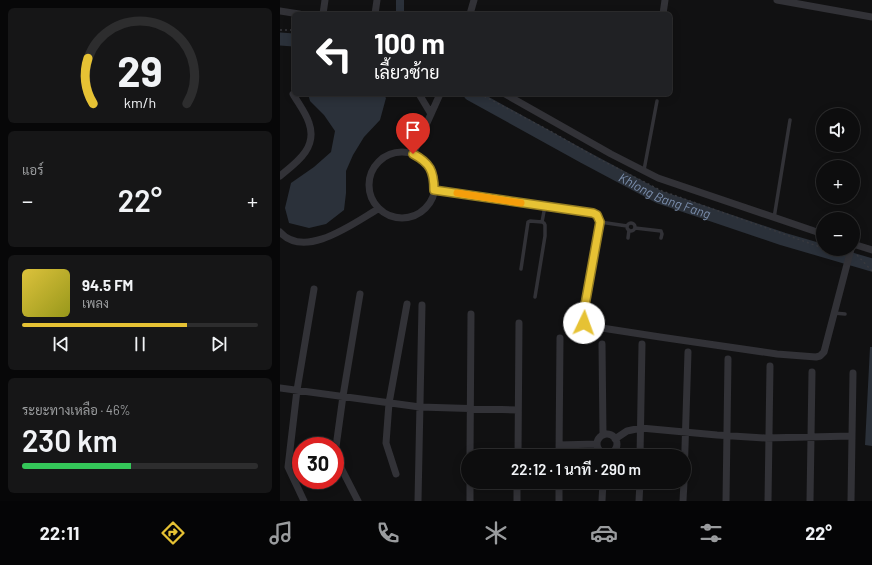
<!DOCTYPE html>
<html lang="th">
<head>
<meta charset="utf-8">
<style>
	body { margin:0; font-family:Barlow,Sarabun,sans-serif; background:#161617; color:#f1f3f6; height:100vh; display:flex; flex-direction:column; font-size:15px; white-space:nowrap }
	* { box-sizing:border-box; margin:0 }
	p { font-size:13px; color:#9a9c9e }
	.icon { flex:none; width:22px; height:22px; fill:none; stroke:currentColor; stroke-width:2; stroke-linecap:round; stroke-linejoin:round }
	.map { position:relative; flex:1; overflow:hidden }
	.details { display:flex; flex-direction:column; gap:8px; padding:8px; background:#070708; width:280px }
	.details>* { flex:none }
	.top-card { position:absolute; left:12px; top:12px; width:380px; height:84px; border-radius:6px; box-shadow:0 2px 10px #0003,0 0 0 1px #2d2d2e; background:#202124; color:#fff; overflow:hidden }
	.controls { position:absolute; left:536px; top:108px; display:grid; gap:8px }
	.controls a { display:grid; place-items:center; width:44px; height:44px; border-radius:50%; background:#0d0d0e; box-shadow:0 2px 10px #0003,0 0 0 1px #2d2d2e; font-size:20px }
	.speed { position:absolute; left:12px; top:437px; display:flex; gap:8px; font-size:20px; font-weight:700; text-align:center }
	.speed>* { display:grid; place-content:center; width:52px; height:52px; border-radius:50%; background:#0d0d0e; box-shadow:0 2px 10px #0003,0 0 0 1px #2d2d2e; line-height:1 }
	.speed .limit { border:6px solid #d22; background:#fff; color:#111 }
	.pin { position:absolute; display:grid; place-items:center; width:34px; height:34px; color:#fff; margin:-41px -17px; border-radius:50% 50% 50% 0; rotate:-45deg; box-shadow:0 0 4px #0007 }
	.pin .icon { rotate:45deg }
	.me { position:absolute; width:44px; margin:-22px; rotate:3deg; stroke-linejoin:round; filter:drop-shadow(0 0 3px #0008) }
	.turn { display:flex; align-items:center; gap:14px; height:84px; padding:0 16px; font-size:18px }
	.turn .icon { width:52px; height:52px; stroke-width:2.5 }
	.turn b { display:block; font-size:28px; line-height:34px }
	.big { font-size:30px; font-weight:600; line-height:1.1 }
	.details .card { flex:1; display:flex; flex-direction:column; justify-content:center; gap:6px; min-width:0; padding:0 14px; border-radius:6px; background:#161617 }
	.details .dial { align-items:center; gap:0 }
	.dial svg { height:104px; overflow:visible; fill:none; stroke:#2d2d2e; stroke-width:7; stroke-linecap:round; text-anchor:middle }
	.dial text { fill:#f1f3f6; stroke:none }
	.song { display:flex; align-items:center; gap:12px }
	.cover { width:48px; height:48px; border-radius:6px; background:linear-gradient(135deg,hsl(50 70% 55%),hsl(60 70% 35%)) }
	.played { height:4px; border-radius:2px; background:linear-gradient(90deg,#e6c234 70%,#2d2d2e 70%) }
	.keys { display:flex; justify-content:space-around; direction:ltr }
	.heat { display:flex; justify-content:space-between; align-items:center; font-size:22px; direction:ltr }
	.charge { height:6px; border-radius:3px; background:linear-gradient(90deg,#34c759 46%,#2d2d2e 0) }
	.trip { position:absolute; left:181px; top:449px; width:230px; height:40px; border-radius:20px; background:#0d0d0e; box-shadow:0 2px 10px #0003,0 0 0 1px #2d2d2e; font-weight:600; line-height:40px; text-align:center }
	.tab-bar { display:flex; height:64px; justify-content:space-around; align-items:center; background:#050506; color:#9a9c9e }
	.tab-bar .icon { width:28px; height:28px }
	.tab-bar .active { color:#e6c234 }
	.tab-bar b { font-size:18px; color:#f1f3f6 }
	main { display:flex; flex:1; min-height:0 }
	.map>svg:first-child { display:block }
	.water { fill:#2b313a }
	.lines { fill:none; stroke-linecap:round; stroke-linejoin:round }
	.canal { stroke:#2b313a; stroke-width:8 }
	.river { stroke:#2b313a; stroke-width:13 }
	.path { stroke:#38393e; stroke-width:1.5; stroke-dasharray:2 3; stroke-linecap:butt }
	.lane { stroke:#323237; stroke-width:3.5 }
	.street { stroke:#323237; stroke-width:7 }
	.route-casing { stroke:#967e22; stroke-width:10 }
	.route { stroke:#e6c234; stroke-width:7 }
	.slow { stroke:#f59e0b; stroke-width:7 }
	.labels { text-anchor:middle; stroke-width:3; stroke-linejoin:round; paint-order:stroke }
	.water-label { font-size:13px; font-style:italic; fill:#7b8eac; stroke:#0c0c0d }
</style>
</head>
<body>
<main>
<section class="details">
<div class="card dial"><svg viewBox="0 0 100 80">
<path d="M14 69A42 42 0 1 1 86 69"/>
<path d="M14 69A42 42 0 0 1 10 34" stroke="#e6c234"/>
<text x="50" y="56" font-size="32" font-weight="700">29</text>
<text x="50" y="72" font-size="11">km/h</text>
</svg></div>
<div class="card"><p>แอร์</p>
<div class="heat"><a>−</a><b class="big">22°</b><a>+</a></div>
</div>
<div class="card">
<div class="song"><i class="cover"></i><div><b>94.5 FM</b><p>เพลง</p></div></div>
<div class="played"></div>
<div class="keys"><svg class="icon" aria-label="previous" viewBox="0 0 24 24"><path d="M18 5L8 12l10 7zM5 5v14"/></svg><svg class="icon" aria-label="pause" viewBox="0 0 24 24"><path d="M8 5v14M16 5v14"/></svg><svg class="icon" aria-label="next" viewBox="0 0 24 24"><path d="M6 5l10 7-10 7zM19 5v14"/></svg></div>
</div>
<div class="card"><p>ระยะทางเหลือ · 46%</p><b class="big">230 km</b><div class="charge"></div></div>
</section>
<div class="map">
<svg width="592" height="501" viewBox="0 0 592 501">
	<rect width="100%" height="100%" fill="#111112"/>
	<!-- water -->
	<path class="water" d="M 28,94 L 103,94 L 106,98 L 100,120 L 84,137 L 73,155 L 66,171 L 66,193 L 64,210 L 46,224 L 29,228 L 9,223 L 5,208 L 11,183 L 34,167 L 51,152 L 55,131 L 44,115 L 30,101 Z
		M 590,347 L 592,347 L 592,446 L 585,445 Z"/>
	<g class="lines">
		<!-- canal -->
		<path class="canal" d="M 120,0 L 120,14"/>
		<!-- river -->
		<g class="river">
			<path d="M 0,39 L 14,40"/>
			<path id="s1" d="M 190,94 L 304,157 L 379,197 L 503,239 L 592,265"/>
		</g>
		<!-- path -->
		<path class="path" d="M 0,30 L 14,30
			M 200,94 L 270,131 L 319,159 L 382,191 L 543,248
			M 546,249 L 551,251 L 564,251
			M 577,255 L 592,271"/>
		<!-- lane -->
		<path class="lane" d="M 364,170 L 377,101
			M 494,218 L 510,120
			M 320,222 L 347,226
			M347 227a4 4 0 1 1 8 0a4 4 0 1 1-8 0Z
			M 355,228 L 381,231 L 382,234 L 381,238
			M 348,238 L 349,230
			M 241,269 L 248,222 L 250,221 L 262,222
			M 255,297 L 265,236 L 265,225 L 264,223 L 262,222 L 265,206
			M 554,313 L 565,314"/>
		<!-- street -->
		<path class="street" d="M 497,0 L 592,17
			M 0,11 L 19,14
			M 43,14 L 45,0
			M 95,14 L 97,0
			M 190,14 L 194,0
			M 383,14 L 385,0
			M 139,94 L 151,114
			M 225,94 L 331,154 L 378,178 L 543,234
			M89 185a33 33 0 1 1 66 0a33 33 0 1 1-66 0Z
			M 133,154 L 160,94
			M 0,176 C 16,163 38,148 29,123 C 26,113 18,103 13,94
			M 154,190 L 313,213 L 317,215 L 320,222 L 303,316 L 304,323 L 309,326 L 380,337 L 497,354 L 536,357 L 540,356 L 544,352 L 571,249
			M 0,232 C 25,260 74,223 98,209
			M 573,244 L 592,250
			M 322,344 L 323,435
			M 0,388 L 140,407 L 238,410
			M317 444a10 10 0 1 1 20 0a10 10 0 1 1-20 0Z
			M 572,436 L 573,373
			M 335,439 L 347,431 L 361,428 L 437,435 L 485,438 L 572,436 L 571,501
			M 279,445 L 317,444
			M 55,454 L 63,396 L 80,294
			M 55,456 L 78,501
			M 190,456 L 191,314
			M 238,456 L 239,323
			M 279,456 L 280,338
			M 360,456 L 362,344
			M 116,474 L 106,443 L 109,403 L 127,304
			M 404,479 L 408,352
			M 24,501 L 8,467 L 17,390 L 34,289
			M 138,501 L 142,305
			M 190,501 L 190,482
			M 237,501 L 237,482
			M 279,501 L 279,482
			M 322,501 L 323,482
			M 359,501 L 360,482
			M 403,501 L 404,482
			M 446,501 L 448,359
			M 488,501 L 490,366
			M 530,501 L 532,372"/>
	</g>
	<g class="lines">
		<defs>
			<path id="route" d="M 133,154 C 150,163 154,171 154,190 L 313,213 L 317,215 L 320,222 L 303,316 L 304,323"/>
		</defs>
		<!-- route casing -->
		<use href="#route" class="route-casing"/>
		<!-- route -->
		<use href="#route" class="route"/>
		<!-- slow -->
		<path class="slow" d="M 177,193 L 241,203"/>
	</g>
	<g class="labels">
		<!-- water labels -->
		<g class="water-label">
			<text dy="5" stroke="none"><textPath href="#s1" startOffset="220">Khlong Bang Fang</textPath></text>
		</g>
	</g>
</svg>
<div class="controls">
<a><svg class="icon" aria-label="sound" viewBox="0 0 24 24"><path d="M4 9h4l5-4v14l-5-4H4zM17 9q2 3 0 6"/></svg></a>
<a>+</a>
<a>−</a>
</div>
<div class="speed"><div class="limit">30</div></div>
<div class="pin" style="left:133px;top:154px;background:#d93025"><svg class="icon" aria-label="arrive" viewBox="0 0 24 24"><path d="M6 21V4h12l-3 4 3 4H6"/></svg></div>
<svg class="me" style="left:304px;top:323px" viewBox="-20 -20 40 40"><circle r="19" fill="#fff"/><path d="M0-13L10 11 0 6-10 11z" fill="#e6c234"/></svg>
<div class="trip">22:12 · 1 นาที · 290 m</div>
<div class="top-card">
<div class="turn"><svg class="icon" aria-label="left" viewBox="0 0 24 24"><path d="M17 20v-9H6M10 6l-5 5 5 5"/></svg><div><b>100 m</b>เลี้ยวซ้าย</div></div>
</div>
</div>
</main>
<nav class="tab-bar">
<b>22:11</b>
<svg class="icon active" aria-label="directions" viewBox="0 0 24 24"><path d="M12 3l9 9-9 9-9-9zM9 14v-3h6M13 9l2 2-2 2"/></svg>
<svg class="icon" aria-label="music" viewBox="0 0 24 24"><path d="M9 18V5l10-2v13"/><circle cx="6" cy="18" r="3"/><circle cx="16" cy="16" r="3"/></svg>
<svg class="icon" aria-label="phone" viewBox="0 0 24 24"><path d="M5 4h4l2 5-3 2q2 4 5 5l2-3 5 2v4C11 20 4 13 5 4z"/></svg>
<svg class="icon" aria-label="climate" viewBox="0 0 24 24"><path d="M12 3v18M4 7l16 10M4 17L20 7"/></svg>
<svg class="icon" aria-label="car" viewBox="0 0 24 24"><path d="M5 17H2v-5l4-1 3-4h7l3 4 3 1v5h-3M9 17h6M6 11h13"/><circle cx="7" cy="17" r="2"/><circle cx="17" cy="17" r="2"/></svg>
<svg class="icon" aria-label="filters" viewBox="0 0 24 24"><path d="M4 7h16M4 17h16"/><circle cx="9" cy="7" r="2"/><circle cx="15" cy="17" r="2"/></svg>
<b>22°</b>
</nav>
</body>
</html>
